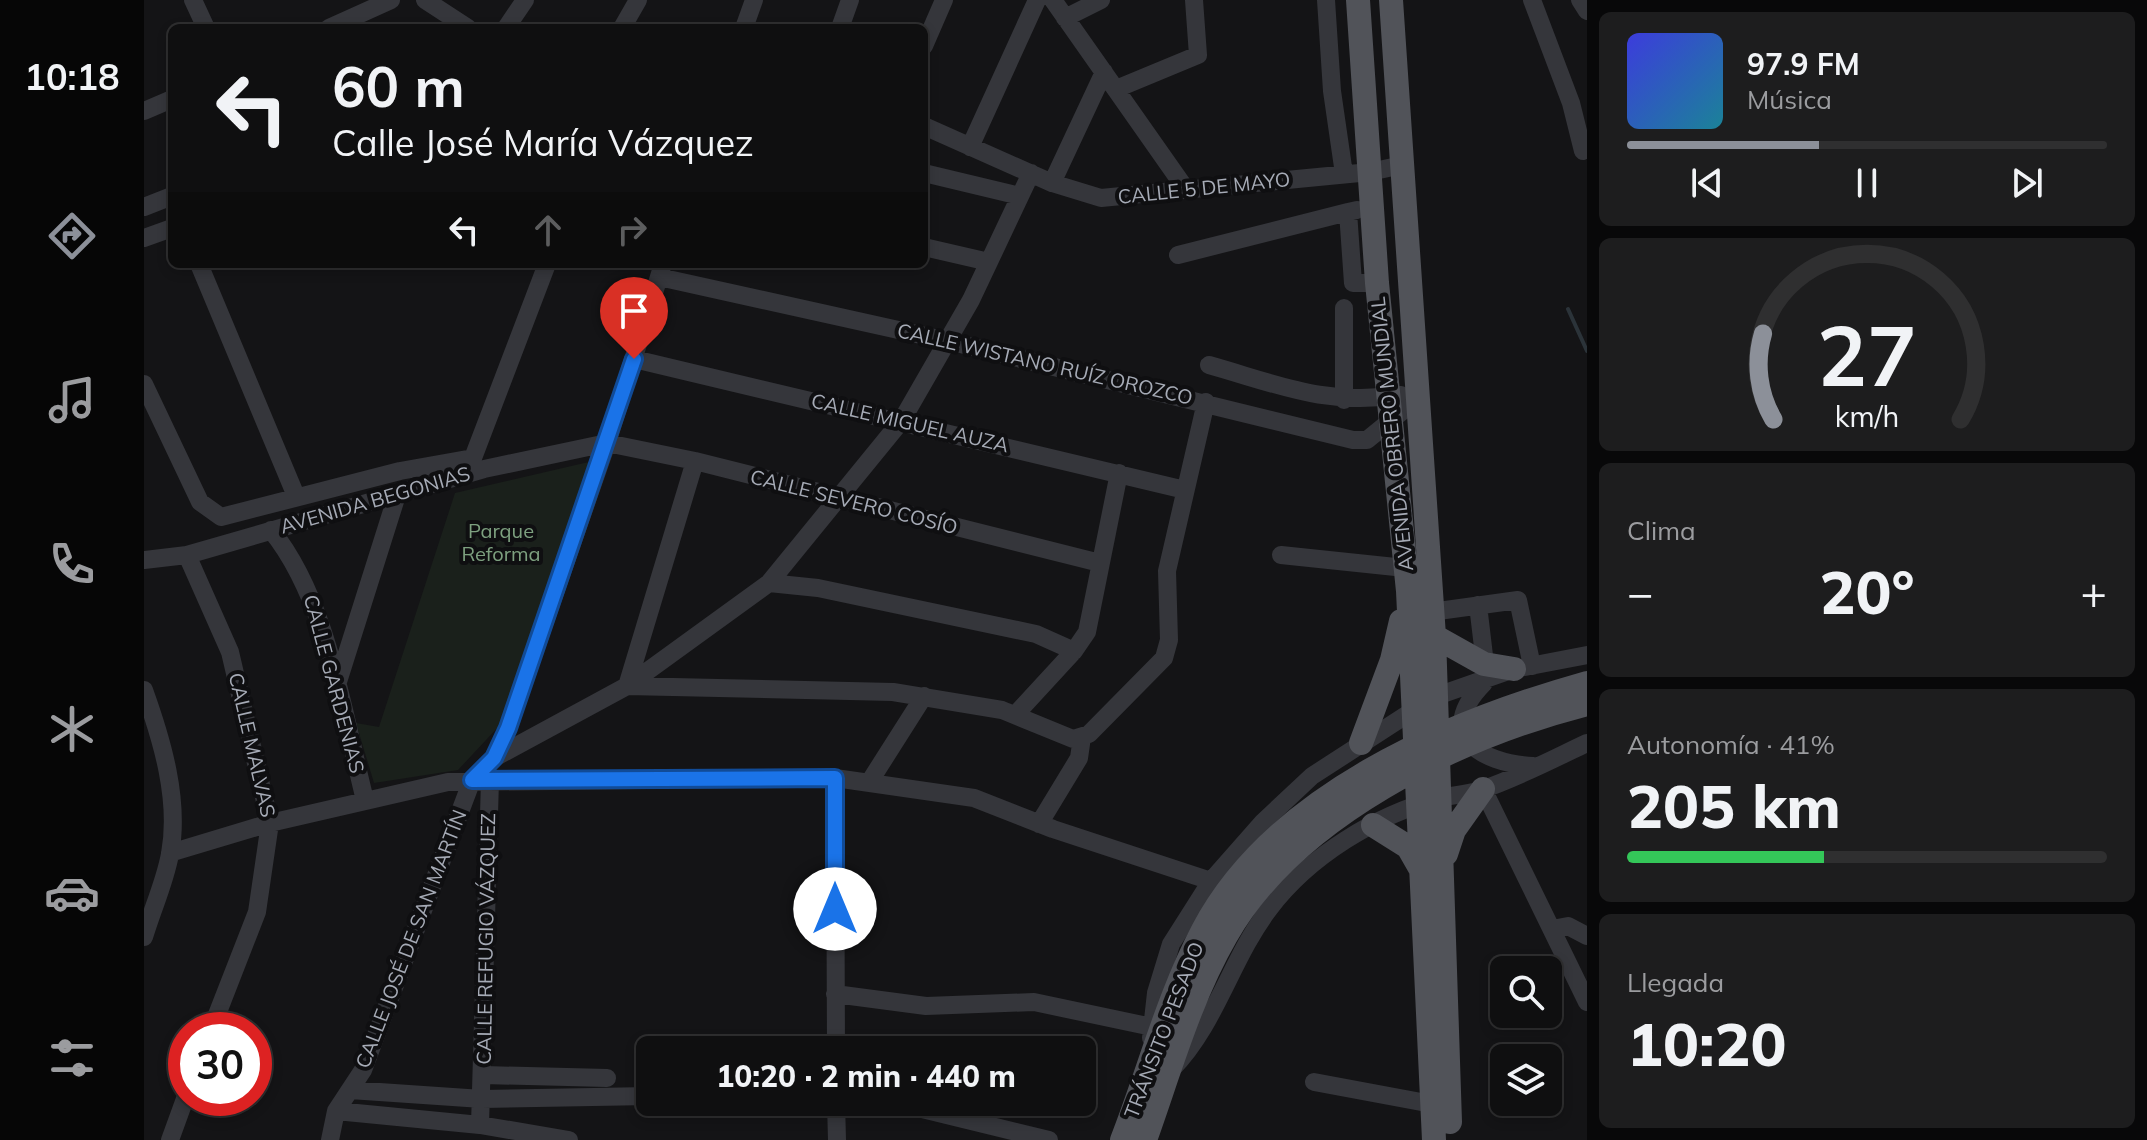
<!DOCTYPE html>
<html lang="es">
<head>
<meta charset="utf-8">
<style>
	body { margin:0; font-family:Mulish,sans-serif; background:#1d1d1e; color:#f1f3f6; height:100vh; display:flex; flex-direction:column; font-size:30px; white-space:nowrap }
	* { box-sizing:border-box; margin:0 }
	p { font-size:26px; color:#9b9c9f }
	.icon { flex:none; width:44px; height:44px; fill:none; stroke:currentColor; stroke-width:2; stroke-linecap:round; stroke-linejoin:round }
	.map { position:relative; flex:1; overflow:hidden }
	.details { display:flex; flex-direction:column; gap:12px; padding:12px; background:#080809; width:560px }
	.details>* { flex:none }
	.banner { position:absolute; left:24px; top:24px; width:760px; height:244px; border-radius:12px; box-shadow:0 4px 12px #0003,0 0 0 2px #2f2f30; background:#0f0f10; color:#f1f3f6; overflow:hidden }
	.tools { position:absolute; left:1346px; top:956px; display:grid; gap:16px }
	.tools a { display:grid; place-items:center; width:72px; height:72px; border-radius:12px; background:#0f0f10; box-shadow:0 4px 12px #0003,0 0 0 2px #2f2f30; font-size:40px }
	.speed { position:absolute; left:24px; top:1012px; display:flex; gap:16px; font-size:40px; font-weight:700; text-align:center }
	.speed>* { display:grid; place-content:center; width:104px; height:104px; border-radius:50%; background:#0f0f10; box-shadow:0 4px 12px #0003,0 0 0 2px #2f2f30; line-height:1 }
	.speed .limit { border:12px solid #d22; background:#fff; color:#111 }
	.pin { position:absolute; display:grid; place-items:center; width:68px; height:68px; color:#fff; margin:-82px -34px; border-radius:50% 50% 50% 0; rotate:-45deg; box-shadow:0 0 8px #0007 }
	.pin .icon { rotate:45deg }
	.me { position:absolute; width:88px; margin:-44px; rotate:0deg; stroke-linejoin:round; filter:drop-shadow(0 0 6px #0008) }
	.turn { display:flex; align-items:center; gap:28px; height:168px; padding:0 32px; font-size:36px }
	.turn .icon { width:104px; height:104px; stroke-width:2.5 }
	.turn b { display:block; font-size:56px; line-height:68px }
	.lanes { display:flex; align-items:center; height:76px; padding:0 32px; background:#0003; justify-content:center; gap:40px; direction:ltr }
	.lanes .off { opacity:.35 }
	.big { font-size:60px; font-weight:800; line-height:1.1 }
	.details .card { flex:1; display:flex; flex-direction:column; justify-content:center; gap:12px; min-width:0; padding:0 28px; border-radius:12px; background:#1d1d1e }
	.details .dial { align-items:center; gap:0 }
	.dial svg { height:208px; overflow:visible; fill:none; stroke:#2f2f30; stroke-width:7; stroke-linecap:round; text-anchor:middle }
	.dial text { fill:#f1f3f6; stroke:none }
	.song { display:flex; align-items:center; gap:24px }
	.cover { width:96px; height:96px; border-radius:12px; background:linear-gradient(135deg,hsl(240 70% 55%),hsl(190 70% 35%)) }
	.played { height:8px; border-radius:4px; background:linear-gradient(90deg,#8c9099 40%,#2f2f30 40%) }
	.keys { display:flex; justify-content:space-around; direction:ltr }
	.heat { display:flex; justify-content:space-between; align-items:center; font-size:44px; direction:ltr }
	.charge { height:12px; border-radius:6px; background:linear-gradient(90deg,#34c759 41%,#2f2f30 0) }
	.trip { position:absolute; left:492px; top:1036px; width:460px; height:80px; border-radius:12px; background:#0f0f10; box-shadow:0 4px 12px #0003,0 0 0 2px #2f2f30; font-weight:800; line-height:80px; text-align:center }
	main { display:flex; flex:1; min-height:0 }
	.dock { display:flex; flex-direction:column; width:144px; justify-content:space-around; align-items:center; background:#060606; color:#9b9c9f }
	.dock .icon { width:56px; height:56px }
	.dock .selected { color:#8c9099 }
	.dock b { font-size:36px; color:#f1f3f6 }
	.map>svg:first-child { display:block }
	.green { fill:#1a201b }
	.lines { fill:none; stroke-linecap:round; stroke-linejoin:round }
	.stream { stroke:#2b3339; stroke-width:4 }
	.minor { stroke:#35363b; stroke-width:18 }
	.major { stroke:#515359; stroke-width:24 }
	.route-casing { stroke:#114b97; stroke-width:20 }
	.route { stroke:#1a73e8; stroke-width:14 }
	.labels { text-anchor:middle; stroke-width:8; stroke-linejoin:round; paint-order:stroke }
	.street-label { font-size:20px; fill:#a6abb6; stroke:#0f0f11 }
	.park-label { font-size:20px; fill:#7da07f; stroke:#0f0f11 }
</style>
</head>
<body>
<main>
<nav class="dock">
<b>10:18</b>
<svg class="icon selected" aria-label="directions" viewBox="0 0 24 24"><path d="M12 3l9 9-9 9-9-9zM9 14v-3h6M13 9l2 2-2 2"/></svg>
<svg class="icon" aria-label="music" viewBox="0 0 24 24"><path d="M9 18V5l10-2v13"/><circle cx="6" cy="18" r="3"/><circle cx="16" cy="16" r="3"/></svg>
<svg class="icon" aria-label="phone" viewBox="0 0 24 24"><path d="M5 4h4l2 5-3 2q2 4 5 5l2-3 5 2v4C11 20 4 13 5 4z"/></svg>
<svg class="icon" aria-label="climate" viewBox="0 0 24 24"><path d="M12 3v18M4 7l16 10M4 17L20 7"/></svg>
<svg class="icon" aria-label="car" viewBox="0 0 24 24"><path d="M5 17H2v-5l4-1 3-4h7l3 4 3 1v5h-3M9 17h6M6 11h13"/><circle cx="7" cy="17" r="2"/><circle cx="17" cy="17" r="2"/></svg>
<svg class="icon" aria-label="filters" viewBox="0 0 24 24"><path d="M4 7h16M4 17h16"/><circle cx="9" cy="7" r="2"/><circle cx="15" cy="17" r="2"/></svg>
</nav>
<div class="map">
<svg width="1443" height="1140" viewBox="0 0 1443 1140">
	<rect width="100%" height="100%" fill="#141416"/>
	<!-- green -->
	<path class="green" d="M 449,461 L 356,725 L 314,770 L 230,783 L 212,723 L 235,727 L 311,493 Z"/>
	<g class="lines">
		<!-- stream -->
		<path class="stream" d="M 1424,309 L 1443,351"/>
		<!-- minor -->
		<path class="minor" d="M 49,0 L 62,28
			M 281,0 L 324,28
			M 909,0 L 1041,188
			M 1182,0 L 1188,91 L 1200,174
			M 1388,0 L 1427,103 L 1439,151
			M 1436,0 L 1443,11
			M 921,18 L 957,0
			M 185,28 L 247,0
			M 362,28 L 381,0
			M 478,28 L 494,0
			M 600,28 L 610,0
			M 696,28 L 706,0
			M 780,46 L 800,0
			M 972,89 L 1054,55 L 1050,0
			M 0,111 L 28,99
			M 780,126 L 908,183 L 957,198 L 1226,172 L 1258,165
			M 826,147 L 893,0
			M 780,173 L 876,196
			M 908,183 L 960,72
			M 0,207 L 28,196
			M 1213,210 L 1204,212 L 1209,283 L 1233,283
			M 0,238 L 28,228
			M 780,247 L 845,262
			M 1034,255 L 1204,212
			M 55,264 L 152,496
			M 515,277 L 804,341 L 1209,440 L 1223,440 L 1272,400
			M 1200,308 L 1200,400
			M 490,359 L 1041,490
			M 1065,365 C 1136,385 1181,406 1257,395
			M 0,384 L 56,502 L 77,517 L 256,471 L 329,458
			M 329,458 L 403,264
			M 551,461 L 483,686 L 749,692 L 858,710 L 929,739 L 945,734 L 1020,658 L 1025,640 L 1023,571 L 1062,402
			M 127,530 C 184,600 199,714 221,800
			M 43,555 L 86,652 L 126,823 L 113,912 L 67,1030
			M 1137,555 L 1261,568
			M 0,560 L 43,555 L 340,469 L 463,443 L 551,461 L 956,563
			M 625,583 L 674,588 L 892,634 L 930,651
			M 1334,605 L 1341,664
			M 1287,612 L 1374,600 L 1388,666
			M 1340,683 C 1290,734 1335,763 1389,766
			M 192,688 L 253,495
			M 0,690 C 18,740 36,800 26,854 C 21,882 8,910 0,937
			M 872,714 L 930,651 L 943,632 L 975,473
			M 350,758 L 483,686 L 625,583 L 758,420 L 827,300 L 887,173
			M 691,778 L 692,1050
			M 726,781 L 780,696
			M 1339,789 L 1443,1002
			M 895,824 L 935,758 L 938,737
			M 26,853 L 126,823 L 304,782 L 691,778 L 830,798 L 909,829 L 1067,881
			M 1408,929 L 1424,926 L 1443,936
			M 691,994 L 782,1006 L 890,1002 L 1008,1027
			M 1007,1038 L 1012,993 L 1027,944 L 1067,881 L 1119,822 L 1168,776 L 1290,697 L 1370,669 L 1443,655
			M 1028,1069 C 1072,1024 1087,959 1125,909 C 1165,856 1232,815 1296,798 C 1310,795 1324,794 1337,790 C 1373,778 1409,759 1443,743
			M 340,1075 L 463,1078
			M 1170,1082 L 1288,1104
			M 206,1090 L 338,1099 L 506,1096
			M 692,1102 L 693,1140
			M 715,1102 L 774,1108 L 905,1140
			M 192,1111 L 336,1125 L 425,1140
			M 336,1125 L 346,780
			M 26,1140 L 42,1096
			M 186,1140 L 192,1111 L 219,1070 L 328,780 L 350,758 L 364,728 L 463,443 L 519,264"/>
		<!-- major -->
		<path class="major" d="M 1214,0 L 1233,283 L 1264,591 L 1290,1140
			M 1247,0 L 1290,636 L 1306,1122
			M 1290,636 L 1340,664 L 1370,669
			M 1217,743 L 1248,660 L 1257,621
			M 1229,825 L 1264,847 L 1276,868
			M 1302,854 L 1310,830 L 1339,789
			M 978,1140 C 1005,1071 1024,996 1059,930 C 1130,795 1304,722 1443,683
			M 1001,1140 C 1025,1073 1046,998 1082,936 C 1150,816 1313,737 1443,704"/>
	</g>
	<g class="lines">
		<defs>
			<path id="route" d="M 490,359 L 364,728 L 350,758 L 328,780 L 691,778 L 691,909"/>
		</defs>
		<!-- route casing -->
		<use href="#route" class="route-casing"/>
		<!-- route -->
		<use href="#route" class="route"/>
	</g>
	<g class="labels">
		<!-- street labels -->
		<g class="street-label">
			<text transform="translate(1060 188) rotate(-6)" y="7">CALLE 5 DE MAYO</text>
			<text transform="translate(901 364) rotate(13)" y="7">CALLE WISTANO RUÍZ OROZCO</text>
			<text transform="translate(766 423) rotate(13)" y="7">CALLE MIGUEL AUZA</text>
			<text transform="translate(1248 434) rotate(-96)" y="7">AVENIDA OBRERO MUNDIAL</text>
			<text transform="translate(231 500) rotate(-16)" y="7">AVENIDA BEGONIAS</text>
			<text transform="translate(710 502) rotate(14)" y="7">CALLE SEVERO COSÍO</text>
			<text transform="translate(190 684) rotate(75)" y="7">CALLE GARDENIAS</text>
			<text transform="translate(108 745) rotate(77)" y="7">CALLE MALVAS</text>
			<text transform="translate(267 939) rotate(-69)" y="7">CALLE JOSÉ DE SAN MARTÍN</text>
			<text transform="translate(342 939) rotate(-89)" y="7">CALLE REFUGIO VÁZQUEZ</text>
			<text transform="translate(1020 1030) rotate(-69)" y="7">TRÁNSITO PESADO</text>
		</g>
		<!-- park labels -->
		<g class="park-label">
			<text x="357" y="538">Parque<tspan x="357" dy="23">Reforma</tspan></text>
		</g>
	</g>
</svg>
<div class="tools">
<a><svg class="icon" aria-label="search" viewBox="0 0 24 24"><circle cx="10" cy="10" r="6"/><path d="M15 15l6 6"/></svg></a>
<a><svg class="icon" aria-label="layers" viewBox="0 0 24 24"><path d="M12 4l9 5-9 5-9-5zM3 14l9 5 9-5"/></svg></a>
</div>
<div class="speed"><div class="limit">30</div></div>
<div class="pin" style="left:490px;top:359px;background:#d93025"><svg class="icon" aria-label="arrive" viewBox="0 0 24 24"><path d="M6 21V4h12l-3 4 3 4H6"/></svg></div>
<svg class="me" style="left:691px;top:909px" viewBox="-20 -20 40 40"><circle r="19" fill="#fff"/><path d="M0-13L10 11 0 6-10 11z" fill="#1a73e8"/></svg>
<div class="trip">10:20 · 2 min · 440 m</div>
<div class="banner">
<div class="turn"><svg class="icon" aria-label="left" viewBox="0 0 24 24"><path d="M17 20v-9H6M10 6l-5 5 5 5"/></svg><div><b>60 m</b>Calle José María Vázquez</div></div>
<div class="lanes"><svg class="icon" aria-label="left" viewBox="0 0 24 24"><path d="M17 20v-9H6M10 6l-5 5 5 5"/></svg><svg class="icon off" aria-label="ahead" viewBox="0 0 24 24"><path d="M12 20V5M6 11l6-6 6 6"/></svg><svg class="icon off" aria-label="right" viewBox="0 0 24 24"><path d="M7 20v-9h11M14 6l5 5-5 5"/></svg></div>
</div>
</div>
<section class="details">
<div class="card">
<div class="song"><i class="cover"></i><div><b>97.9 FM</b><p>Música</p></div></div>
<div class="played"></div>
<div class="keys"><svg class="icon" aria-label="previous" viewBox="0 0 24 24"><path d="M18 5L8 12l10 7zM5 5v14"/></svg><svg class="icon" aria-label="pause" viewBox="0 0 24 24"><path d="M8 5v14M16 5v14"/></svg><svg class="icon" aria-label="next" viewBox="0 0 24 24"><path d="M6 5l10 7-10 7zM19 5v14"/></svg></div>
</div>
<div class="card dial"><svg viewBox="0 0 100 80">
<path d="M14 69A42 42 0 1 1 86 69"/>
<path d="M14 69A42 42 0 0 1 10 36" stroke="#8c9099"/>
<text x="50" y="56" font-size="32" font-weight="700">27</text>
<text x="50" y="72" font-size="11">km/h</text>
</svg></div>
<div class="card"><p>Clima</p>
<div class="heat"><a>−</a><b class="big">20°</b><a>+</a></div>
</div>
<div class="card"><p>Autonomía · 41%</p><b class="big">205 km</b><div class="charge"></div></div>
<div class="card"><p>Llegada</p><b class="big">10:20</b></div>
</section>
</main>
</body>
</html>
